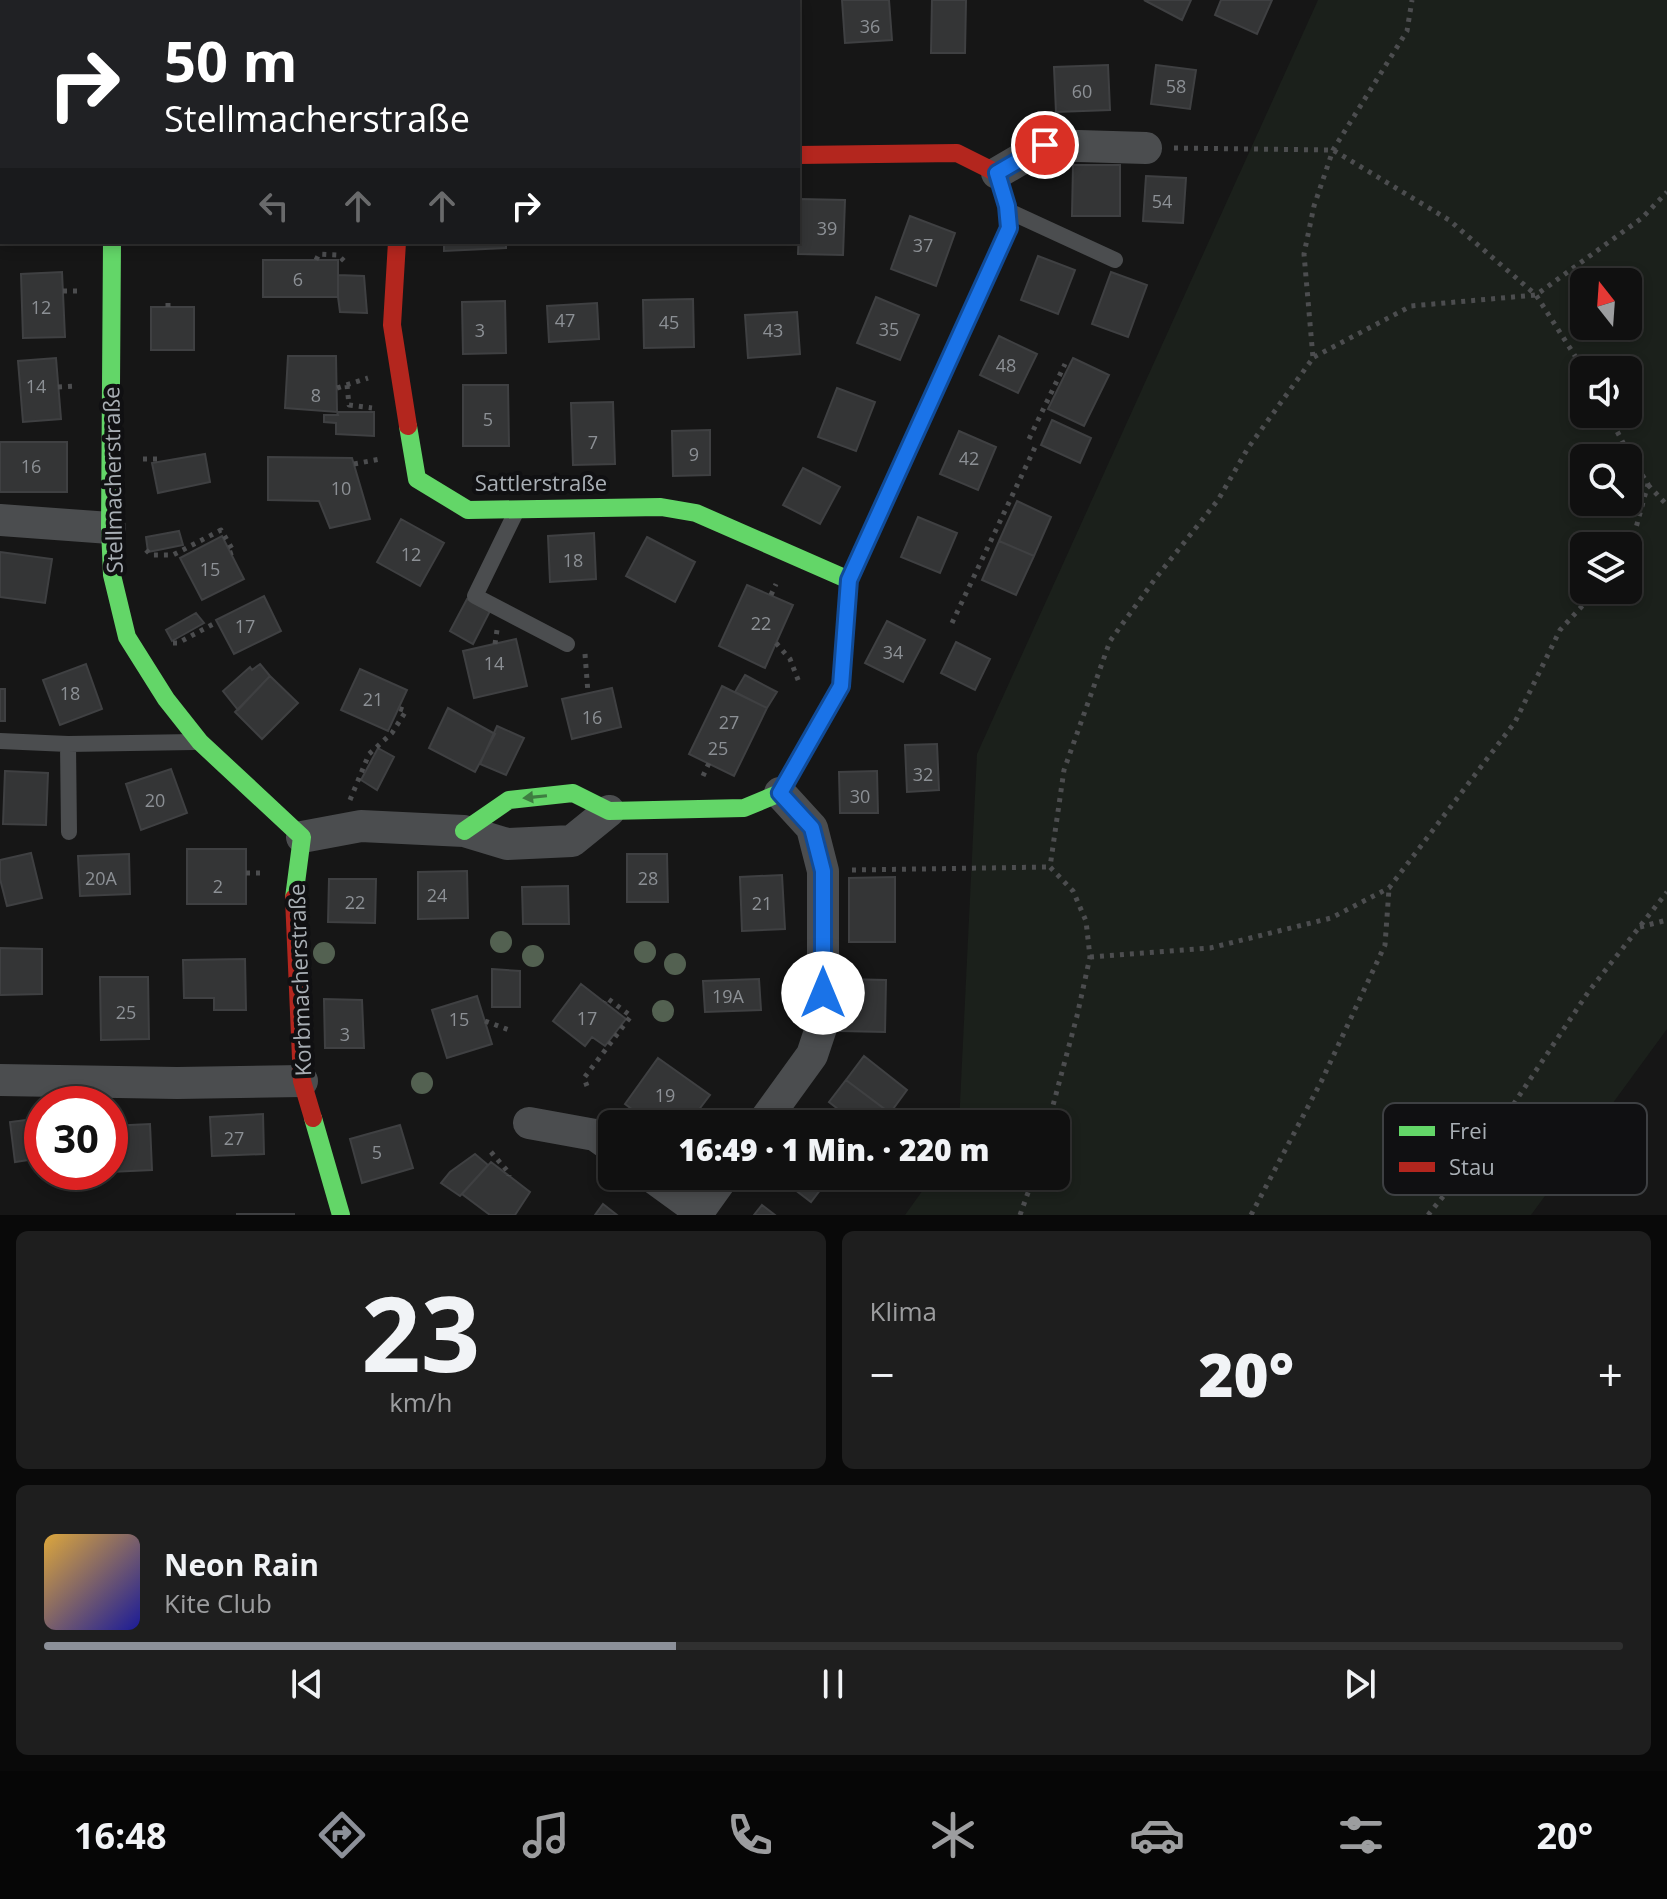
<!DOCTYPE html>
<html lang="de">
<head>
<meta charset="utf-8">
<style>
	body { margin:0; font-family:"Open Sans",sans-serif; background:#1e1e1e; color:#f1f3f6; height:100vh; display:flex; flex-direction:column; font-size:30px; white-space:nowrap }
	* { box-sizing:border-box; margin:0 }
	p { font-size:26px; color:#9c9d9f }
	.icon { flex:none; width:44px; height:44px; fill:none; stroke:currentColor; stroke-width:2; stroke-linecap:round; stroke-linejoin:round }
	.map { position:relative; height:1215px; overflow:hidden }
	.drawer { display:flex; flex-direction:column; gap:16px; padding:16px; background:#090909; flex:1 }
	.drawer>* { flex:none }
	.banner { position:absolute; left:0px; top:0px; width:800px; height:244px; box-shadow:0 4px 12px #0003,0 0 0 2px #303030; background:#202124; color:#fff; overflow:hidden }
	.needle { width:52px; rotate:343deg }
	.tools { position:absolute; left:1570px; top:268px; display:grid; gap:16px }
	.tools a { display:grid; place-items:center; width:72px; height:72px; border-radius:12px; background:#101010; box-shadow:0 4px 12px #0003,0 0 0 2px #303030; font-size:40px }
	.speed { position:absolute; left:24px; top:1086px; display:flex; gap:16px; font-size:40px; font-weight:700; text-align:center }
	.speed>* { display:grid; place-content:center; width:104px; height:104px; border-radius:50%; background:#101010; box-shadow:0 4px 12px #0003,0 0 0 2px #303030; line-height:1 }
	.speed .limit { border:12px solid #d22; background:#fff; color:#111 }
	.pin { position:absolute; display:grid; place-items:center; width:68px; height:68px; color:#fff; margin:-34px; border:4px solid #fff; border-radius:50%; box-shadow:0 2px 8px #0007 }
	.me { position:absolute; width:88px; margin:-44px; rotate:0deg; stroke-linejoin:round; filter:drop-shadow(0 0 6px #0008) }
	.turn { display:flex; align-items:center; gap:28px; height:168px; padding:0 32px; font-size:36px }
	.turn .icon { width:104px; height:104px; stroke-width:2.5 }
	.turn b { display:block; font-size:56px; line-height:68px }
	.lanes { display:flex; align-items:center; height:76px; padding:0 32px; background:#0003; justify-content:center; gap:40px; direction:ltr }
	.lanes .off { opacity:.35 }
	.big { font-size:60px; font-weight:800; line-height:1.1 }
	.drawer .widget { flex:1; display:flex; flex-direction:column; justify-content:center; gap:12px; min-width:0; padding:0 28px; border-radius:12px; background:#1e1e1e }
	.drawer .dial { align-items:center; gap:0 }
	.dial b { font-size:104px; line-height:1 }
	.song { display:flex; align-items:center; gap:24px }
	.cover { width:96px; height:96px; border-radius:12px; background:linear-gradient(135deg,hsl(40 70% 55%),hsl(240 70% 35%)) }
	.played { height:8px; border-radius:4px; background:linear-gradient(90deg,#8c9099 40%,#303030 40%) }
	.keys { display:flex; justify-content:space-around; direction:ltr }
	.heat { display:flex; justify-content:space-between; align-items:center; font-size:44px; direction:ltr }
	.drawer .tiles { flex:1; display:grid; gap:16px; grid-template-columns:1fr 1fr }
	.widget:last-child { grid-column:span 2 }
	.trip { position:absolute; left:598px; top:1110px; width:472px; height:80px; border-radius:12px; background:#101010; box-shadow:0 4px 12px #0003,0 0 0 2px #303030; font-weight:800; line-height:80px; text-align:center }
	.dock { display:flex; height:128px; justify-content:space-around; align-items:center; background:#060606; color:#9c9d9f }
	.dock .icon { width:56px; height:56px }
	.dock .active { color:#8c9099 }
	.dock b { font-size:36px; color:#f1f3f6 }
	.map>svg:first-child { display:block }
	.green { fill:#1b201b; fill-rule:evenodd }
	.building { fill:#343536; stroke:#3f4042; stroke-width:2 }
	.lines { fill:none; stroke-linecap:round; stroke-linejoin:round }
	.path { stroke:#4c4d4f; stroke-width:5; stroke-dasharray:4 6; stroke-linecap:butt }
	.lane { stroke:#4b4d4f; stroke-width:16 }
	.street { stroke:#4b4d4f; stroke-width:32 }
	.fast { stroke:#63d668; stroke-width:18 }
	.jam { stroke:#b3261e; stroke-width:18 }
	.tree { fill:#536151 }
	.oneway { fill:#3e7d41 }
	.route-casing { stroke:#114b97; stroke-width:20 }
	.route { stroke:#1a73e8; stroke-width:14 }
	.labels { text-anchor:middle; stroke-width:8; stroke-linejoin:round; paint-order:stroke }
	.number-label { font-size:18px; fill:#8c9095 }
	.street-label { font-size:22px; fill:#a9afb5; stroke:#101012 }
	.key { fill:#101012; stroke:#3e4043; stroke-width:2 }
	.key-label { font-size:22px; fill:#a9afb5 }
</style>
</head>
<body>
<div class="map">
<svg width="1667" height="1215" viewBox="0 0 1667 1215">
	<rect width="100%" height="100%" fill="#161616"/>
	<!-- green -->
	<path class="green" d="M 1318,0 L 1667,0 L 1667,1029 L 1531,1215 L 905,1215 L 933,1176 L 1056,1176 L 1056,1124 L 959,1124 L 977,754 ZM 1628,282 L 1628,326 L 1584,326 L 1584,282 ZM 1584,370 L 1628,370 L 1628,414 L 1584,414 ZM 1628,458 L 1628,502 L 1584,502 L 1584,458 ZM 1584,546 L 1628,546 L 1628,590 L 1584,590 Z"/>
	<!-- building -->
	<path class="building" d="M 0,0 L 47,0 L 47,2 L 2,2 L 2,21 L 0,21 Z
		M 471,0 L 516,0 L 517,2 L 471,2 Z
		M 842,0 L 889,0 L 892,40 L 845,43 Z
		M 932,0 L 966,0 L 965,53 L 931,53 Z
		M 1144,0 L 1191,0 L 1182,20 Z
		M 1221,0 L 1272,0 L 1257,34 L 1215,15 Z
		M 0,58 L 2,58 L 2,101 L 0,101 Z
		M 1108,65 L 1110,110 L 1056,112 L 1054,67 Z
		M 1156,65 L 1196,70 L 1190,109 L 1151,104 Z
		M 1073,165 L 1120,165 L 1120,216 L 1072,216 Z
		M 1146,176 L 1186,178 L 1183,223 L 1143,221 Z
		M 0,192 L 2,192 L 2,235 L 0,235 Z
		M 800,199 L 845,200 L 843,255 L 798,254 Z
		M 910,216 L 955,233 L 936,286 L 891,269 Z
		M 444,242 L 506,242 L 506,248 L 444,251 Z
		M 1038,256 L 1075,270 L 1058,314 L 1021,300 Z
		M 263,260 L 338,260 L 338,297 L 263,297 Z
		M 62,272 L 65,337 L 23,338 L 21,274 Z
		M 1111,272 L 1147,285 L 1128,337 L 1092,324 Z
		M 338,275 L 364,276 L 367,313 L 340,312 L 338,297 Z
		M 876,297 L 919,315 L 900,360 L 857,343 Z
		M 693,299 L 694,347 L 644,348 L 643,300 Z
		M 505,301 L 506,353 L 463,354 L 462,302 Z
		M 597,303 L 599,339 L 549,342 L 547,306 Z
		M 151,307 L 194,307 L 194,350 L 151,350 Z
		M 797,312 L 800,354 L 748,358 L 745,315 Z
		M 999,336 L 1037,354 L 1018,393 L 980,375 Z
		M 288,356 L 336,356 L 337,412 L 285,408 Z
		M 56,358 L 61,419 L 23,422 L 18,361 Z
		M 1073,358 L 1109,375 L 1084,426 L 1048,409 Z
		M 463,385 L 508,385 L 509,446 L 463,446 Z
		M 837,388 L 875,402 L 856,451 L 818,437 Z
		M 613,402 L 615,464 L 573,465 L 571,403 Z
		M 337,412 L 374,412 L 374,436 L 336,434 L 336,423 L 324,422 L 324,415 L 338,415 Z
		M 1052,420 L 1091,438 L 1080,463 L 1041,445 Z
		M 710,430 L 710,475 L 673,476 L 672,431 Z
		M 959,431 L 996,447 L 978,490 L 940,474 Z
		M 0,442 L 67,442 L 67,492 L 0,492 Z
		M 205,454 L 210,482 L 158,493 L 152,463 Z
		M 268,457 L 352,458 L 370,519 L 330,528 L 319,501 L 268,500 Z
		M 803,468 L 840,487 L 820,524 L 783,505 Z
		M 1017,501 L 1051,517 L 1034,556 L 999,541 Z
		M 918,517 L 957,533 L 940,573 L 901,557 Z
		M 401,519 L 444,543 L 420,586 L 377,562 Z
		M 179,531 L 183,545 L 148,552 L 146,537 Z
		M 594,533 L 596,579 L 550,582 L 548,536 Z
		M 222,536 L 244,579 L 202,600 L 180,558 Z
		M 647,537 L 695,562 L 675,602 L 626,576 Z
		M 999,541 L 1034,556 L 1016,595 L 982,580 Z
		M 0,552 L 52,559 L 45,603 L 0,597 Z
		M 747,585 L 793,605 L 765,668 L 719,646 Z
		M 264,596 L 281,631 L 234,654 L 216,620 Z
		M 467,599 L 490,611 L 473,644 L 450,631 Z
		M 196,613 L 204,623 L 172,641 L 166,630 Z
		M 887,621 L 925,640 L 903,682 L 865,663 Z
		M 516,639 L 527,686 L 474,698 L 463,651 Z
		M 956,642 L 990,659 L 975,690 L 941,673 Z
		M 86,664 L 102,709 L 60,725 L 43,680 Z
		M 260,664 L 270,676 L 238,710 L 223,691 L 250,667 L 252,670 Z
		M 360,669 L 407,690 L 388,731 L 341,710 Z
		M 745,675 L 777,692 L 767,708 L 735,692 Z
		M 270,676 L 298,703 L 262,739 L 235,712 Z
		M 722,686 L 767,708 L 734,776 L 689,754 Z
		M 612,688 L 621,727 L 572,739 L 562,699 Z
		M 0,689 L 5,689 L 5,721 L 0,721 Z
		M 448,708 L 495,734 L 475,772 L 429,748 Z
		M 497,726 L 524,738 L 506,775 L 480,764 Z
		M 937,744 L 939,790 L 907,792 L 905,745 Z
		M 378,748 L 394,757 L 377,790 L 361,780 Z
		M 171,769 L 187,813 L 141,830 L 126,784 Z
		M 5,771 L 48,773 L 46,825 L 3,824 Z
		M 877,771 L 878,813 L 840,813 L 839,772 Z
		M 187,849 L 246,849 L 246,904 L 187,904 Z
		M 31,853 L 42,898 L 7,906 L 0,879 L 0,860 Z
		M 129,854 L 130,894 L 80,896 L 78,856 Z
		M 627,854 L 667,854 L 668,902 L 627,902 Z
		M 467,871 L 468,918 L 418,919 L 418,872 Z
		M 782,875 L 785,929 L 742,931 L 740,877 Z
		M 895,877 L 895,942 L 849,942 L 849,878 Z
		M 329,879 L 376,879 L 375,923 L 328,922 Z
		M 568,886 L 569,924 L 523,924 L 522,887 Z
		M 0,948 L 42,949 L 42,994 L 0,995 Z
		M 245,959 L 246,1010 L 214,1010 L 214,998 L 184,998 L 183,960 Z
		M 492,969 L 520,971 L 520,1007 L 492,1007 Z
		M 100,977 L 148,977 L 149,1039 L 101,1040 Z
		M 759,979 L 761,1010 L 705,1012 L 703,981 Z
		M 842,979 L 886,980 L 885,1032 L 841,1031 Z
		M 581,984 L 626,1019 L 605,1046 L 592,1037 L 585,1046 L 553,1021 Z
		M 477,996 L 492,1044 L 447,1058 L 432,1010 Z
		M 324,999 L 362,1000 L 364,1048 L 325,1048 Z
		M 864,1056 L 907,1090 L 890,1113 L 846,1080 Z
		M 658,1058 L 710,1095 L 688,1124 L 671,1124 L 667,1121 L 664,1124 L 652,1124 L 625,1104 Z
		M 846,1080 L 890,1113 L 881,1124 L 857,1124 L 829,1102 Z
		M 263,1114 L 264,1154 L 212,1156 L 210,1117 Z
		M 42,1118 L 42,1158 L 15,1162 L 10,1122 Z
		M 150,1124 L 152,1170 L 110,1172 L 110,1126 Z
		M 400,1125 L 413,1168 L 362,1183 L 350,1139 Z
		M 475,1154 L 488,1165 L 460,1196 L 441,1183 L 450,1172 Z
		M 491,1162 L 530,1192 L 515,1215 L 490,1215 L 462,1194 Z
		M 777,1176 L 828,1176 L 830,1177 L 811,1202 Z
		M 603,1204 L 617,1215 L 595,1215 Z
		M 762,1205 L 775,1215 L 754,1215 Z
		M 237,1214 L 294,1214 L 294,1215 L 237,1215 Z"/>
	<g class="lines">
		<!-- path -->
		<path class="path" d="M 1174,148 L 1333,150 L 1449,220 L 1536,295 L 1584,370
			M 316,260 L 319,254 L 338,255 L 348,265
			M 63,291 L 78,291
			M 168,303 L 168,307
			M 1314,357 L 1411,306 L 1536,295 L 1642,218 L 1667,192
			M 347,385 L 349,405 L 372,408
			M 58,387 L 78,386
			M 337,388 L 368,378
			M 1608,414 L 1630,456 L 1648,484 L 1628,557
			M 1029,439 L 1065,364
			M 143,459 L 157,459 L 160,462
			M 354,464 L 380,459
			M 1648,485 L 1667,505
			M 146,550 L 151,555 L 173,555 L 221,530 L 234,552 L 231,553
			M 771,595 L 776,584
			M 952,623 L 1037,443
			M 173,643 L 178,643 L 217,622
			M 776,643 L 790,659 L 800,685
			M 495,644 L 497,630
			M 585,654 L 588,693
			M 703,776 L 709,763
			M 350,800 L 369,754 L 392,733 L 406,711 L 398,708
			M 852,870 L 1050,867
			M 246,873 L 264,873
			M 1640,927 L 1667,920
			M 1090,957 L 1210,948 L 1331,918 L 1389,888 L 1515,722 L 1560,630 L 1597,590
			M 485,1021 L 509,1030
			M 587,1086 L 584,1078 L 631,1016 L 607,998 L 605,1002
			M 1048,1124 L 1077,1016 L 1090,957 L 1086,921 L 1073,891 L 1050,867 L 1064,770 L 1110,641 L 1155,579 L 1218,500 L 1248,448 L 1313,358 L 1304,254 L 1314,206 L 1333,150 L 1407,31 L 1412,0
			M 491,1152 L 509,1173 L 509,1176
			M 1020,1215 L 1034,1176
			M 1251,1215 L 1322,1080 L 1385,945 L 1389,889
			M 1428,1215 L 1491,1138 L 1589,991 L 1667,892"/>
		<!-- lane -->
		<path class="lane" d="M 1013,213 L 1115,260
			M 515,514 L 475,596 L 567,644
			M 0,741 L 68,744
			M 69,832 L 68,744 L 194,742"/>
		<!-- street -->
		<path class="street" d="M 557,2 L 557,0
			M 0,150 L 2,150
			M 997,173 L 1045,145 L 1146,148
			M 0,520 L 110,528
			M 302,837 L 361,826 L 464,831 L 507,844 L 572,841 L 609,811
			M 0,1080 L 177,1083 L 302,1081
			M 529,1123 L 595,1135 L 612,1147
			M 762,1124 L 812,1055 L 823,1022 L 823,871 L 812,828 L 780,793
			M 651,1176 L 699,1211
			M 696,1215 L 724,1176"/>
		<!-- fast -->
		<path class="fast" d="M 112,242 L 110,528 L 112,575 L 127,637 L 166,699 L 200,742 L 302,837 L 294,898
			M 408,426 L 417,479 L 468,510 L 661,507 L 696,513 L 849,580
			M 464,831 L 509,800 L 573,793 L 609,811 L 744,808 L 780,793 L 841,686 L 849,580 L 1009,228 L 1007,206 L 1004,196
			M 313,1118 L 341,1215"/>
		<!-- jam -->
		<path class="jam" d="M 798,155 L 957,153 L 997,173 L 1004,196
			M 397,242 L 392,325 L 408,426
			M 294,898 L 302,1081 L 313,1118"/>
	</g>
	<!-- trees -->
	<g class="tree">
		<circle cx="501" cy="942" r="11"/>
		<circle cx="645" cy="952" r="11"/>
		<circle cx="324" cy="953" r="11"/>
		<circle cx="533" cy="956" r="11"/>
		<circle cx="675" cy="964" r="11"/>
		<circle cx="663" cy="1011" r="11"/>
		<circle cx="422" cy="1083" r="11"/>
	</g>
	<!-- one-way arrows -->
	<defs><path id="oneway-solid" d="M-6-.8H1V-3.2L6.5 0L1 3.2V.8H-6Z" transform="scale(2)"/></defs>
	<use class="oneway" href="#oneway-solid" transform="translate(535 797) rotate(174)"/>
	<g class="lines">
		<defs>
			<path id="route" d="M 823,993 L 823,871 L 812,828 L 780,793 L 841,686 L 849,580 L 1009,228 L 1007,206 L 997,173 L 1045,145"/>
		</defs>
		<!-- route casing -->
		<use href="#route" class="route-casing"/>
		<!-- route -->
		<use href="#route" class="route"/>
	</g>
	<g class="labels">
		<!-- number labels -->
		<g class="number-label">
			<text x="870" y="33">36</text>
			<text x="1176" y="93">58</text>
			<text x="1082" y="98">60</text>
			<text x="1162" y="208">54</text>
			<text x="827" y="235">39</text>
			<text x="923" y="252">37</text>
			<text x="298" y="286">6</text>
			<text x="41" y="314">12</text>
			<text x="565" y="327">47</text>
			<text x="669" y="329">45</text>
			<text x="889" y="336">35</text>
			<text x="480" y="337">3</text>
			<text x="773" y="337">43</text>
			<text x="1006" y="372">48</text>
			<text x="36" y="393">14</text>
			<text x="316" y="402">8</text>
			<text x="488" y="426">5</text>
			<text x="593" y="449">7</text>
			<text x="694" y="461">9</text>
			<text x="969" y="465">42</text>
			<text x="31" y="473">16</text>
			<text x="341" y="495">10</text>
			<text x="411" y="561">12</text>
			<text x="573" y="567">18</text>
			<text x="210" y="576">15</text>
			<text x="761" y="630">22</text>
			<text x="245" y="633">17</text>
			<text x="893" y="659">34</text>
			<text x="494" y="670">14</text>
			<text x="70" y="700">18</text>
			<text x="373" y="706">21</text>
			<text x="592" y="724">16</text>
			<text x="729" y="729">27</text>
			<text x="718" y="755">25</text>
			<text x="923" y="781">32</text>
			<text x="860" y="803">30</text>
			<text x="155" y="807">20</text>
			<text x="101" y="885">20A</text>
			<text x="648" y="885">28</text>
			<text x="218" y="893">2</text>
			<text x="437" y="902">24</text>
			<text x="355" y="909">22</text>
			<text x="762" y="910">21</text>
			<text x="728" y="1003">19A</text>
			<text x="126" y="1019">25</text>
			<text x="587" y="1025">17</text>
			<text x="459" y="1026">15</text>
			<text x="345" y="1041">3</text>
			<text x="665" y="1102">19</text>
			<text x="234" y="1145">27</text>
			<text x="377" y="1159">5</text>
		</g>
		<!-- street labels -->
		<g class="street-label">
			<text transform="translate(113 480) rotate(-91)" y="8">Stellmacherstraße</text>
			<text x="541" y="491">Sattlerstraße</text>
			<text transform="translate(300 980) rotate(-92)" y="8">Korbmacherstraße</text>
		</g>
	</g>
	<!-- legend -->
	<rect x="1383" y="1103" width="264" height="92" rx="12" class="key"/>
	<rect x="1399" y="1126" width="36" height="10" fill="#63d668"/>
	<rect x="1399" y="1162" width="36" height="10" fill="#b3261e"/>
	<g class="key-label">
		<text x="1449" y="1139">Frei</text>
		<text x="1449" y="1175">Stau</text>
	</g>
</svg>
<div class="tools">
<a><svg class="needle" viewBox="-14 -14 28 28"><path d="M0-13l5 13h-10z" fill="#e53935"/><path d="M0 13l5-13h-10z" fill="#9c9d9f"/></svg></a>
<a><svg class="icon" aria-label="sound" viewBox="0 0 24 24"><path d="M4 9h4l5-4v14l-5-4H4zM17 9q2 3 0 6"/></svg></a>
<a><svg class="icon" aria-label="search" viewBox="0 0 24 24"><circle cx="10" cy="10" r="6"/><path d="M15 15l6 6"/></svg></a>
<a><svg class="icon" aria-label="layers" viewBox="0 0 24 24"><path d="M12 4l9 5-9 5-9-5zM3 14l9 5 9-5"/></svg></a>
</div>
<div class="speed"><div class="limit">30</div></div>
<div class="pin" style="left:1045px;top:145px;background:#d93025"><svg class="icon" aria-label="arrive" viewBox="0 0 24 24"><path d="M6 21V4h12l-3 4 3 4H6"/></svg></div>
<svg class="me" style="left:823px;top:993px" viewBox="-20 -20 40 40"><circle r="19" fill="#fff"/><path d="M0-13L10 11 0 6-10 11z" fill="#1a73e8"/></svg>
<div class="trip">16:49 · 1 Min. · 220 m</div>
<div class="banner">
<div class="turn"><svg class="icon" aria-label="right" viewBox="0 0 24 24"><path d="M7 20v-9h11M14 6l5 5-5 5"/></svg><div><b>50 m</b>Stellmacherstraße</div></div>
<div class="lanes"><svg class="icon off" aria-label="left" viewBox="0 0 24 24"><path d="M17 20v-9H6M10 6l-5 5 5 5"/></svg><svg class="icon off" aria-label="ahead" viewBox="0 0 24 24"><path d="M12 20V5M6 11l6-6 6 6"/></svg><svg class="icon off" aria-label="ahead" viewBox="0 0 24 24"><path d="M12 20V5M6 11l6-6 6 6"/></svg><svg class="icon" aria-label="right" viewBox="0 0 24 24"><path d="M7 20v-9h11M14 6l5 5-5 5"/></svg></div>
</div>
</div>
<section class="drawer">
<div class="tiles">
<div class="widget dial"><b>23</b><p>km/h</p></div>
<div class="widget"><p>Klima</p>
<div class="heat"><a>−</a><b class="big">20°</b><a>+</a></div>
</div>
<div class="widget">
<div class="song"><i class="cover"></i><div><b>Neon Rain</b><p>Kite Club</p></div></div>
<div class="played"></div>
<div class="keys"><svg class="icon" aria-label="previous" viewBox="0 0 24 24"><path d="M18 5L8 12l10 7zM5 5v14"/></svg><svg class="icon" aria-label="pause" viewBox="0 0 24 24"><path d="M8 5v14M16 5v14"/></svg><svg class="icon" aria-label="next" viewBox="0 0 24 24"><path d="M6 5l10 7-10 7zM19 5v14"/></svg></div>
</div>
</div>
</section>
<nav class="dock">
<b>16:48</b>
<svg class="icon active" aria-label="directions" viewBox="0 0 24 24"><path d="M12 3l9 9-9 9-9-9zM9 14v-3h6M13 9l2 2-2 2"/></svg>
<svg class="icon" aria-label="music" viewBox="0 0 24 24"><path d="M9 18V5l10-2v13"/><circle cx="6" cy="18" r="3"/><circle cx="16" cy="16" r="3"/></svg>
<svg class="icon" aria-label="phone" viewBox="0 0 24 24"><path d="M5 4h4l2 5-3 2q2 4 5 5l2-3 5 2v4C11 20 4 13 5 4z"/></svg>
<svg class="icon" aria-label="climate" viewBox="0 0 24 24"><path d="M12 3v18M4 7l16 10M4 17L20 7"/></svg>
<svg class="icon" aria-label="car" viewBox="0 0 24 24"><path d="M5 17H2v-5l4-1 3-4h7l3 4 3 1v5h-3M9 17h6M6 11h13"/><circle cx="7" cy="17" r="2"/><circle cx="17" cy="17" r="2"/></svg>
<svg class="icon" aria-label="filters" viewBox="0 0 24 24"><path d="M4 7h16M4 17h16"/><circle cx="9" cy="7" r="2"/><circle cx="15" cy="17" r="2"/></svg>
<b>20°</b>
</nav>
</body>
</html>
